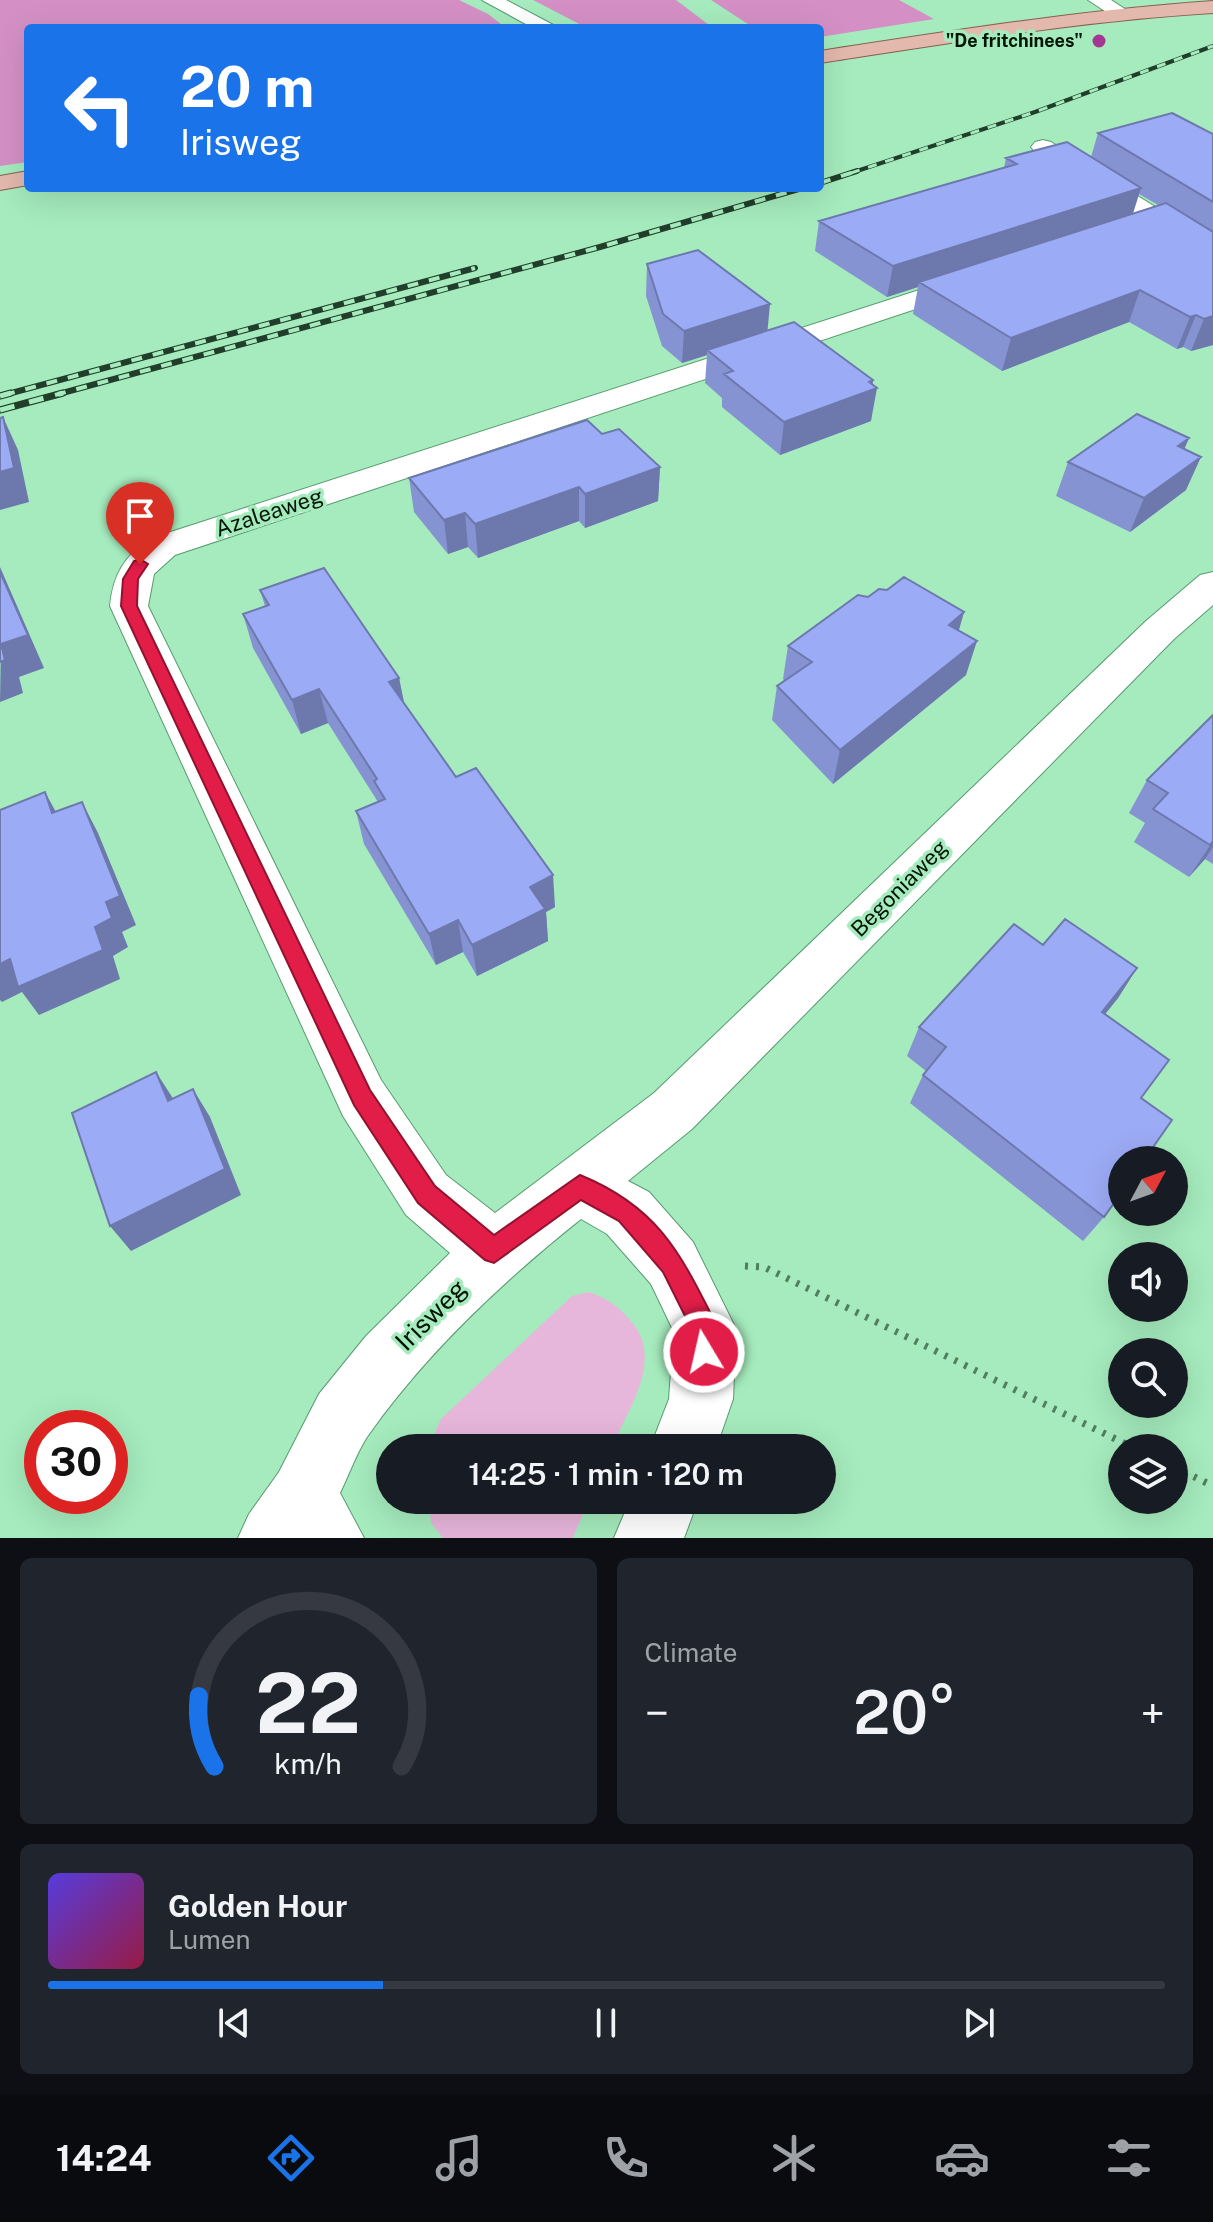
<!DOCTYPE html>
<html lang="en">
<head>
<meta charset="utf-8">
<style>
	body { margin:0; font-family:"Public Sans",sans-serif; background:#20242c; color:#f1f3f6; height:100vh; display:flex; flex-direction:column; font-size:30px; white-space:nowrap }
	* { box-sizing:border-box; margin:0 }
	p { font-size:26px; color:#9ea1a6 }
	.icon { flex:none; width:44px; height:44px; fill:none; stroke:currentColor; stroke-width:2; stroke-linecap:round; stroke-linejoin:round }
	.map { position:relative; height:1538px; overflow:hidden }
	.details { display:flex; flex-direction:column; gap:20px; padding:20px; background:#0d0f14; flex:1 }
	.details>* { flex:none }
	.top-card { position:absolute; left:24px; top:24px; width:800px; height:168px; border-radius:8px; box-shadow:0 8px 32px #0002; background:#1a73e8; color:#fff; overflow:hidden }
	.needle { width:52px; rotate:49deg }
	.controls { position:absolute; left:1108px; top:1146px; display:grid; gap:16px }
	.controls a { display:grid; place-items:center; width:80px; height:80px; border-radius:50%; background:#171b24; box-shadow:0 8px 32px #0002; font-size:40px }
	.speed { position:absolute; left:24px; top:1410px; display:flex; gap:16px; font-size:40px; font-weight:700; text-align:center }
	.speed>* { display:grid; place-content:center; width:104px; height:104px; border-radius:50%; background:#171b24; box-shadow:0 8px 32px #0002; line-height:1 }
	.speed .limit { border:12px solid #d22; background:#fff; color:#111 }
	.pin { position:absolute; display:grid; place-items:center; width:68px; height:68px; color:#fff; margin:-82px -34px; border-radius:50% 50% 50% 0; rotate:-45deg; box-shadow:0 0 8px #0007 }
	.pin .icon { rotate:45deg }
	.me { position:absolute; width:88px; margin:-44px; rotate:351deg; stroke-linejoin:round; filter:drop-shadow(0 0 6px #0008) }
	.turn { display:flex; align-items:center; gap:28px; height:168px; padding:0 24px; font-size:36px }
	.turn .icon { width:104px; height:104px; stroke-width:2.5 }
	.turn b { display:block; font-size:56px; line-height:68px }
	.big { font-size:60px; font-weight:600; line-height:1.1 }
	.details .tile { flex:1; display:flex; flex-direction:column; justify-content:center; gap:12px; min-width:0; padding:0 28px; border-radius:12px; background:#20242c }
	.details .dial { align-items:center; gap:0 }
	.dial svg { height:208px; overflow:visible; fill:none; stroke:#363941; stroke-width:7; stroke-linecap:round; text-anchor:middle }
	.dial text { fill:#f1f3f6; stroke:none }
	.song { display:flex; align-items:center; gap:24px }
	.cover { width:96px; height:96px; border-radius:12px; background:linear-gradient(135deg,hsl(250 70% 55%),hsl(340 70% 35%)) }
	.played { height:8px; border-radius:4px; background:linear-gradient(90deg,#1a73e8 30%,#363941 30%) }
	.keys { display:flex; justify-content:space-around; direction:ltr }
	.heat { display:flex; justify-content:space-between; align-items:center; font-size:44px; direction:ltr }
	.details .tiles { flex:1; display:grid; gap:20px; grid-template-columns:1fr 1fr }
	.tile:last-child { grid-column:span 2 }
	.trip { position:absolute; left:376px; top:1434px; width:460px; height:80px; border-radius:40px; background:#171b24; box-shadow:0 8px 32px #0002; font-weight:600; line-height:80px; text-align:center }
	.tab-bar { display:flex; height:128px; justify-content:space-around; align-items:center; background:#090b0e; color:#9ea1a6 }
	.tab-bar .icon { width:56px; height:56px }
	.tab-bar .active { color:#1a73e8 }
	.tab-bar b { font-size:36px; color:#f1f3f6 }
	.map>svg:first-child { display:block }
	.green { fill:#e7b6db }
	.forest { fill:#d490c5 }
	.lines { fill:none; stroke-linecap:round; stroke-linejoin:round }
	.minor-casing { stroke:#579b70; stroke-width:2 }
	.major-casing { stroke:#87604f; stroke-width:2 }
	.path { stroke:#517e60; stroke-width:7; stroke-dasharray:3 8; stroke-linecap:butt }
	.minor { fill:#fff; fill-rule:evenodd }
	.major { fill:#e3b8ad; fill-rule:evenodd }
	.rail-far2-casing { stroke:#203e29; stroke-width:4 }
	.rail-far1-casing { stroke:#203e29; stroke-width:6 }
	.rail-casing { stroke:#203e29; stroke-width:7 }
	.rail-far2 { stroke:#a5ebbd; stroke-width:3; stroke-dasharray:9; stroke-linecap:butt }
	.rail-far1 { stroke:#a5ebbd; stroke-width:4; stroke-dasharray:11; stroke-linecap:butt }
	.rail { stroke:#a5ebbd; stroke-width:5; stroke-dasharray:15; stroke-linecap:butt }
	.wall { fill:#8693d3; fill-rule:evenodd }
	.shaded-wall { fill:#6d78ac }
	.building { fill:#9cabf5; stroke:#6d78ac; stroke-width:2 }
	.route { fill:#e11d48; stroke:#92132f; stroke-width:2 }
	.poi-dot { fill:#a53693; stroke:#a5ebbd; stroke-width:3 }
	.labels { text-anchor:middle; stroke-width:7; stroke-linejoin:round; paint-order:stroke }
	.far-poi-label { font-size:18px; font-weight:bold; fill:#001506; stroke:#a5ebbd; text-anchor:end }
	.street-label { font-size:22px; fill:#001506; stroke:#a5ebbd }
	.near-street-label { font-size:26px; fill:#001506; stroke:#a5ebbd }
</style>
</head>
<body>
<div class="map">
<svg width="1213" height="1538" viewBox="0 0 1213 1538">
	<rect width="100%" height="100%" fill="#a5ebbd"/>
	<!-- green -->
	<path class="green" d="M 589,1292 C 608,1299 617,1305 630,1320 C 665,1358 629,1408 611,1448 L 428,1448 L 441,1419 L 572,1296 Z
		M 429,1500 L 589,1500 L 573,1538 L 443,1538 L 431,1523 Z"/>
	<!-- forest -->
	<path class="forest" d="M 0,0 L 459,0 L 488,14 L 506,28 L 28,28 L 28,162 L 0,166 Z
		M 533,0 L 676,0 L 713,28 L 587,28 Z
		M 711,0 L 899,0 L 934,19 L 820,37 L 820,28 L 754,28 Z"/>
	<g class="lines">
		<defs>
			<path id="minor" d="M 482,0 L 506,0 L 559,28 L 533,28 Z
				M 1088,0 L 1111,0 L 1131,13 L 1128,17 L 1114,17 Z
				M 1043,140 L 1051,142 L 1213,243 L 1213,263 L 1203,261 L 1035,152 L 1031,147 L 1035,142 Z
				M 972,273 L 982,275 L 986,281 L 982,287 L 175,555 L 154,574 L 148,606 L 381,1080 L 446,1175 L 495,1213 L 654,1093 L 1146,621 L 1200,575 L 1213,572 L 1213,605 L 1174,639 L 692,1129 L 628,1181 L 649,1192 L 693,1242 L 736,1329 L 733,1399 L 716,1448 L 650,1448 L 669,1399 L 674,1332 L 651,1284 L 607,1234 L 581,1219 C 502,1282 425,1354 367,1437 C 356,1454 349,1475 340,1493 L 364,1538 L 238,1538 L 249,1514 L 279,1472 L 319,1394 L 366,1336 L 450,1253 L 406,1215 L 343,1116 L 110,606 C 113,575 124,557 149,539 Z
				M 630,1500 L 698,1500 L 684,1538 L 614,1538 Z"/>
			<path id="major" d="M 1213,1 L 1213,13 C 1081,21 951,43 820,63 L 820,51 C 951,31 1081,10 1213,1 Z
				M 28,171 L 28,185 L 0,190 L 0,176 Z"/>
		</defs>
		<!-- minor casing -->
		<use href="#minor" class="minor-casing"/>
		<!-- major casing -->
		<use href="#major" class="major-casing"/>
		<!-- path -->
		<path class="path" d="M 745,1266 L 764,1267 L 1134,1448
			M 1174,1467 L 1213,1486"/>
		<!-- minor -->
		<use href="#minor" class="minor"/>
		<!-- major -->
		<use href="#major" class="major"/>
		<defs>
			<path id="rail-far2" d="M 851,173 L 1035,112 L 1213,46"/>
			<path id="rail-far1" d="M 820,183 L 857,171
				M 4,395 L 475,268
				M 55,395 L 600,247 L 802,188"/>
			<path id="rail" d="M 0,396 L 11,393
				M 0,410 L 63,393"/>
		</defs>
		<!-- rail-far2 casing -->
		<use href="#rail-far2" class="rail-far2-casing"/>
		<!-- rail-far1 casing -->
		<use href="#rail-far1" class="rail-far1-casing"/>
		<!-- rail casing -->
		<use href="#rail" class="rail-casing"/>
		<!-- rail-far2 -->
		<use href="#rail-far2" class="rail-far2"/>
		<!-- rail-far1 -->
		<use href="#rail-far1" class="rail-far1"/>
		<!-- rail -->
		<use href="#rail" class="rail"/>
	</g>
	<!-- wall -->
	<path class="wall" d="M 1098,133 L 1213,134 L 1213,345 L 1191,351 L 1183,347 L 1177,349 L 1129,322 L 1002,371 L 913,314 L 918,287 L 887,297 L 815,251 L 819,221 L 1004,168 L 1006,158 L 1091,157 ZM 1139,194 L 1158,205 L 1133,214 Z
		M 647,264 L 767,331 L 873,380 L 871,421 L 780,455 L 722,407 L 722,398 L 705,383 L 707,355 L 682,363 L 662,346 L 646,296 Z
		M 602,434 L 660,467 L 658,501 L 585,528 L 579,521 L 478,558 L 468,547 L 448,554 L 414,512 L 409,478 Z
		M 1189,438 L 1184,449 L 1186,490 L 1130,532 L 1056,496 L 1068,462 Z
		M 260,590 L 399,678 L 404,704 L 456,777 L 555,907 L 546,912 L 548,941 L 477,976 L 463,952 L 436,965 L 364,844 L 356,811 L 378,802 L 328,723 L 301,734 L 253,648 L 243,614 L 265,606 Z
		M 868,597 L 964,612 L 959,630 L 966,675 L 833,784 L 772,720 L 777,686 L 785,681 L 783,679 L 788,646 Z
		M 1213,715 L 1213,864 L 1205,859 L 1189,877 L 1134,842 L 1145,823 L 1129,813 L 1147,780 Z
		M 1043,945 L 1137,968 L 1118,998 L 1105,1014 L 1141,1098 L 1104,1217 L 1083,1241 L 910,1103 L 923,1075 L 926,1071 L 907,1056 L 919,1027 Z"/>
	<!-- shaded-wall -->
	<path class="shaded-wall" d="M 1141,188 L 1131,218 L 919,282 L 918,287 L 887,297 L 893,266 Z
		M 1140,290 L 1129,322 L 1002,371 L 1011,338 Z
		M 770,304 L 767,336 L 707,350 L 707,355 L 682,363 L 684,331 Z
		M 1196,315 L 1183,347 L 1177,349 L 1190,317 Z
		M 1213,316 L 1213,345 L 1191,351 L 1204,319 Z
		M 873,380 L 871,390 L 877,388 L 871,421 L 780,455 L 784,422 Z
		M 3,417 L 18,450 L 29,502 L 0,510 L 0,472 Z
		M 1189,438 L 1175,471 L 1178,446 Z
		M 1201,457 L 1186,490 L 1130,532 L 1144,498 Z
		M 660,467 L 658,501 L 585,528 L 585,494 Z
		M 579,487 L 579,521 L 478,558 L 475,524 Z
		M 465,513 L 468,547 L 448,554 L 444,520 Z
		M 0,567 L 44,668 L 19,677 L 23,693 L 0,702 L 1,644 Z
		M 964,612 L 954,646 L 949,625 Z
		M 977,641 L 966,675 L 833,784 L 840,750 Z
		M 399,678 L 406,712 L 389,682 Z
		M 319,689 L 328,723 L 301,734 L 292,700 Z
		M 45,792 L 62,823 L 52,813 Z
		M 82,802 L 98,833 L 136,925 L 122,932 L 128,947 L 113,956 L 120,979 L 39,1015 L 22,992 L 2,1002 L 0,1000 L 0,964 L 95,927 L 106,902 Z
		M 1213,841 L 1213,847 L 1205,859 L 1189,877 Z
		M 553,875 L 555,907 L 546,912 L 548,941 L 477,976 L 472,945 L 530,887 Z
		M 458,920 L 463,952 L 436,965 L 429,934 Z
		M 1137,968 L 1118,998 L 1083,1042 L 1102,1012 Z
		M 156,1072 L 174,1100 L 168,1101 Z
		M 193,1089 L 210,1117 L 241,1195 L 131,1251 L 110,1226 Z"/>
	<!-- building -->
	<path class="building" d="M 1172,113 L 1213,134 L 1213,202 L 1098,133 Z
		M 1067,142 L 1141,188 L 893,266 L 819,221 L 1017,164 L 1006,158 Z
		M 1166,203 L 1213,232 L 1213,316 L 1204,319 L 1196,315 L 1190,317 L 1140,290 L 1011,338 L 919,282 Z
		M 698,250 L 770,304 L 684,331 L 663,314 L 647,264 Z
		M 794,322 L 873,380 L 869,382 L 877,388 L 784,422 L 724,374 L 733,371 L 707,350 Z
		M 1137,414 L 1189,438 L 1178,446 L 1201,457 L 1144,498 L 1068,462 Z
		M 3,417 L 14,468 L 0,472 L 0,418 Z
		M 587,420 L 602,434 L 619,429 L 660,467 L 585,494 L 579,487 L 475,524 L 465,513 L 444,520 L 409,478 Z
		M 324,568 L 399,678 L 389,682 L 456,777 L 476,768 L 553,875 L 530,887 L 545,909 L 472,945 L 458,920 L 429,934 L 356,811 L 385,799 L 374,781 L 377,779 L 319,689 L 292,700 L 243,614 L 269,605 L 260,590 Z
		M 0,572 L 28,635 L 1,644 L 5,660 L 0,662 Z
		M 904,577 L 964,612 L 949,625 L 977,641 L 840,750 L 777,686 L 812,662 L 788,646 L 858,595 L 868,597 L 879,589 L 887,590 Z
		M 1213,715 L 1213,841 L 1210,845 L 1153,809 L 1168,793 L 1147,780 Z
		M 45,792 L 52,813 L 82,802 L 120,896 L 106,902 L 112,918 L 95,927 L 103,950 L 18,987 L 10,959 L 0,964 L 0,810 Z
		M 1065,919 L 1137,968 L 1102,1012 L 1169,1060 L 1141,1098 L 1172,1120 L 1144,1160 L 1122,1160 L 1122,1192 L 1104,1217 L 923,1075 L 946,1047 L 919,1027 L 1014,924 L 1043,945 Z
		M 156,1072 L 168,1101 L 193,1089 L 225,1169 L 110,1226 L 72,1113 Z"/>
	<!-- route -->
	<path class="route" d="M 140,559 L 148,564 L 138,579 L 137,606 L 370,1090 L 435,1186 L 494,1235 L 580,1175 C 656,1206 679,1250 714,1320 C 720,1333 719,1348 713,1362 L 704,1365 L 695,1362 L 691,1352 L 692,1330 L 663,1272 L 619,1221 L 581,1200 L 494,1263 L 485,1260 L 418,1203 L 354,1105 L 121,606 L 123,579 L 134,561 Z"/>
	<!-- markers -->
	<circle class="poi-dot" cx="1099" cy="41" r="8"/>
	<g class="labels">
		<!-- far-poi labels -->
		<g class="far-poi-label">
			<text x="1083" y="47">"De fritchinees"</text>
		</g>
		<!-- street labels -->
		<g class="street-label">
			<text transform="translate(269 512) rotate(-18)" y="8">Azaleaweg</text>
			<text transform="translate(899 888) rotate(-45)" y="8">Begoniaweg</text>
		</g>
		<!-- near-street labels -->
		<g class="near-street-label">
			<text transform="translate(431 1315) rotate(-45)" y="9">Irisweg</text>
		</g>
	</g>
</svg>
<div class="controls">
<a><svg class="needle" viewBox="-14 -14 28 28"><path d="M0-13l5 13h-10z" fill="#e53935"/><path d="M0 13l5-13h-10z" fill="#9ea1a6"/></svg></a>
<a><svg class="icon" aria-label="sound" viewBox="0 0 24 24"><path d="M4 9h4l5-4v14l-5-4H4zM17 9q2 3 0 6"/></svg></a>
<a><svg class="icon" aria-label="search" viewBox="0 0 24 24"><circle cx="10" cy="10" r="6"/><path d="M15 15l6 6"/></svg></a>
<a><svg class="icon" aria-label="layers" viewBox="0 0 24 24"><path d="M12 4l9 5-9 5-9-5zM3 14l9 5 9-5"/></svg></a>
</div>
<div class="speed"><div class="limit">30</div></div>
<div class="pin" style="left:140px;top:564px;background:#d93025"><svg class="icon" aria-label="arrive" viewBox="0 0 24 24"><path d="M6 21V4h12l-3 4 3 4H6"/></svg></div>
<svg class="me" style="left:704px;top:1352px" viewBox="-20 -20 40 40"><circle r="17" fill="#e11d48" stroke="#fff" stroke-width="3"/><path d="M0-11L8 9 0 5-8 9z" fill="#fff"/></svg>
<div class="trip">14:25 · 1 min · 120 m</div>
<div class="top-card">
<div class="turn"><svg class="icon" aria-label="left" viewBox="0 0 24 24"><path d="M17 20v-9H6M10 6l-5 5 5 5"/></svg><div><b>20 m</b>Irisweg</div></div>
</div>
</div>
<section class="details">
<div class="tiles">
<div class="tile dial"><svg viewBox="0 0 100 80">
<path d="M14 69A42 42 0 1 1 86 69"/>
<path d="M14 69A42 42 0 0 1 8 42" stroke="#1a73e8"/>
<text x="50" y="56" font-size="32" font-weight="700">22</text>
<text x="50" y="72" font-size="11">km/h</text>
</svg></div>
<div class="tile"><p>Climate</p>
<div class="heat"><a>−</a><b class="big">20°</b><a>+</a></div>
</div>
<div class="tile">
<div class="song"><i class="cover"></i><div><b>Golden Hour</b><p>Lumen</p></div></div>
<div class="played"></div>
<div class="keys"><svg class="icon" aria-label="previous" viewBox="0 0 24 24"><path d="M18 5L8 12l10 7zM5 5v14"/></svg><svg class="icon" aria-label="pause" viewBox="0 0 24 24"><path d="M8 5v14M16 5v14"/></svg><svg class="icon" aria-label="next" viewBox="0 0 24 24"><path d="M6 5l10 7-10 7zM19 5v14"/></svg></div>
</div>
</div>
</section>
<nav class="tab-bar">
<b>14:24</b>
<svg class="icon active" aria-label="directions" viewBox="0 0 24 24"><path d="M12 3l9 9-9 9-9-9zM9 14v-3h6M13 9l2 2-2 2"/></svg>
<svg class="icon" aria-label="music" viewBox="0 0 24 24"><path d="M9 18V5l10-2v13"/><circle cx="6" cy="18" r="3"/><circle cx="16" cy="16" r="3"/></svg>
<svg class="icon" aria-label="phone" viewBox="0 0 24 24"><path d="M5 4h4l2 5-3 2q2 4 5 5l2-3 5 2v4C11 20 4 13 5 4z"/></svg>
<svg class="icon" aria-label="climate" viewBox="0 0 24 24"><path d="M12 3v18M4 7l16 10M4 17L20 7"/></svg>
<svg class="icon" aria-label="car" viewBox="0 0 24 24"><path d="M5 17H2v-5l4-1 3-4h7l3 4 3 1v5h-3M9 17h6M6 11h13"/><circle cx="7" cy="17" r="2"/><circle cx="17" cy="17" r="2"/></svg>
<svg class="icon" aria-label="filters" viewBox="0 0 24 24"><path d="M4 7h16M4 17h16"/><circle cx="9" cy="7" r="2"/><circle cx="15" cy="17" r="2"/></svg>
</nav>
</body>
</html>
